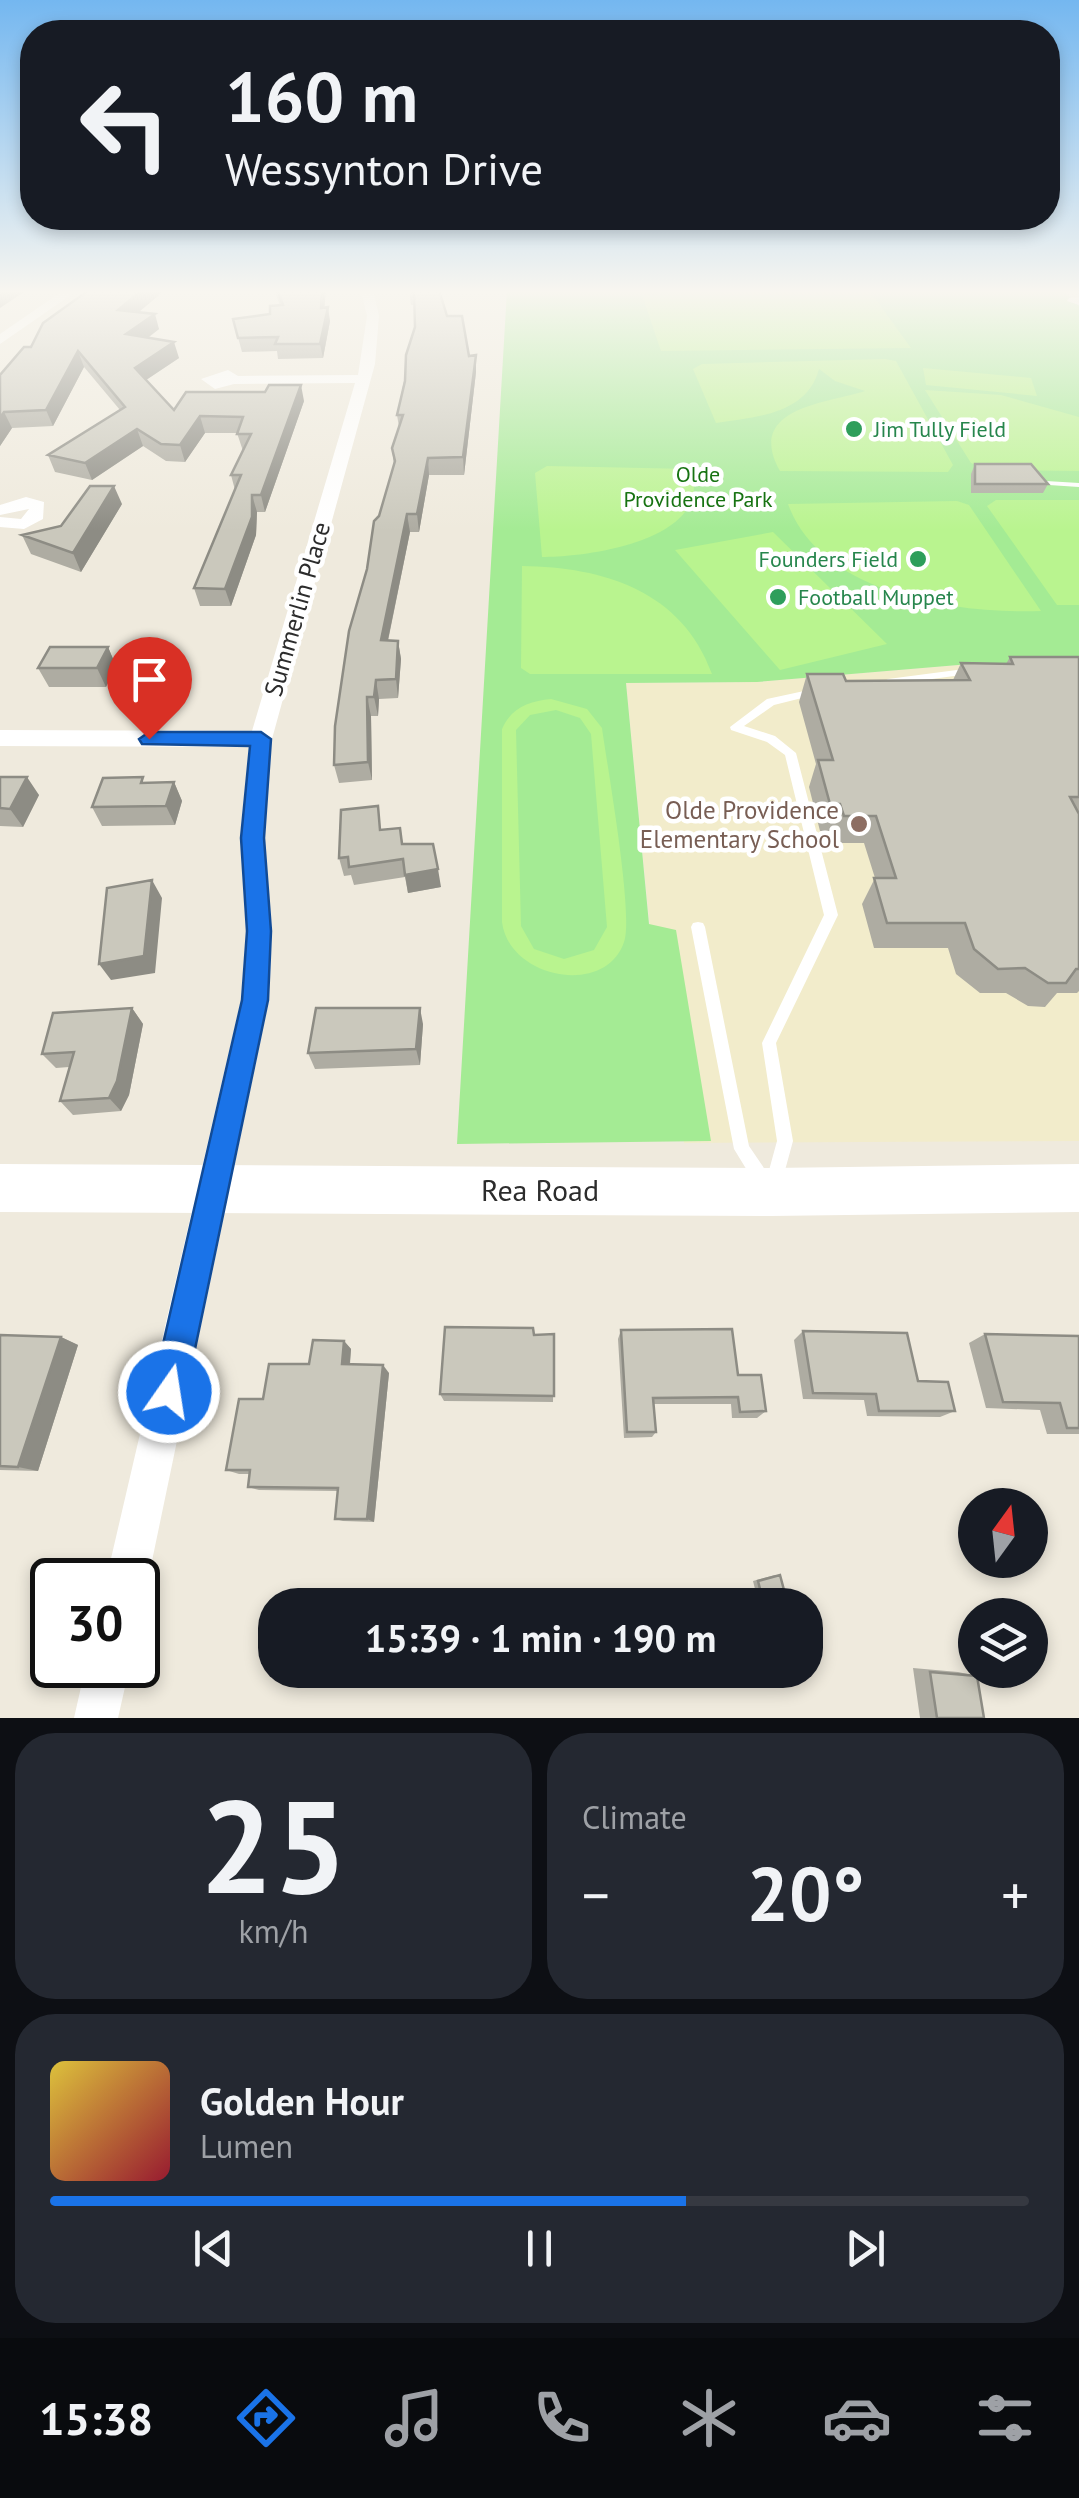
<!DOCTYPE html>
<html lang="en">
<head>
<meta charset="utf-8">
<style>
	body { margin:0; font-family:"PT Sans",sans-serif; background:#242831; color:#f1f3f6; height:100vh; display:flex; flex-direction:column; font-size:38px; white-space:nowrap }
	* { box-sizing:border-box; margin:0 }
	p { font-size:32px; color:#9ea1a6 }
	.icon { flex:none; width:55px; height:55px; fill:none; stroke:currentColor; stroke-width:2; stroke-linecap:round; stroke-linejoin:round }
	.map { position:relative; height:1718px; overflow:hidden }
	.drawer { display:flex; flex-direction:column; gap:15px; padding:15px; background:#0d0f14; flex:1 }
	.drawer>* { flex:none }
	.hud { position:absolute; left:20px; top:20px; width:1040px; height:210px; border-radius:40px; box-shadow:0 5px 15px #0003; background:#171b24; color:#f1f3f6; overflow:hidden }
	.needle { width:65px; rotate:15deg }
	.tools { position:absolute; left:958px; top:1488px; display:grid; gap:20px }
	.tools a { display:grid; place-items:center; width:90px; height:90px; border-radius:50%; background:#171b24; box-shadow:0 5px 15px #0003; font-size:50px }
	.speed { position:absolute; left:30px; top:1558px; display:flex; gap:20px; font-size:50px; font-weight:700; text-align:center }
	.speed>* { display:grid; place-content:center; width:130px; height:130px; border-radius:50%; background:#171b24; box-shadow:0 5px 15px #0003; line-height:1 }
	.speed .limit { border:5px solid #111; border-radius:15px; background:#fff; color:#111 }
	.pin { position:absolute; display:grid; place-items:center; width:85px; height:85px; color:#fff; margin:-102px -42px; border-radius:50% 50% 50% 0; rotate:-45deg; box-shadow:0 0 10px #0007 }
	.pin .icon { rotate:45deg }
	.me { position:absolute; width:110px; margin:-55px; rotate:13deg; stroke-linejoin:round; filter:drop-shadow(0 0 8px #0008) }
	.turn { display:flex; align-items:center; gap:35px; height:210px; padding:0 40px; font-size:45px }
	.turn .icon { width:130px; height:130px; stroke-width:2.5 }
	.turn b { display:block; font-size:70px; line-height:85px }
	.big { font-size:75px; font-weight:700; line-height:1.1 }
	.drawer .widget { flex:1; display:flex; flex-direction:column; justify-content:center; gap:15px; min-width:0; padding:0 35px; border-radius:40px; background:#242831 }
	.drawer .dial { align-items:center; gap:0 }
	.dial b { font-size:130px; line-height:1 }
	.song { display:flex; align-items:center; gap:30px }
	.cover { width:120px; height:120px; border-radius:15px; background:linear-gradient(135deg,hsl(50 70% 55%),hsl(350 70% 35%)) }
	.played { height:10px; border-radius:5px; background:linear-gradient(90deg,#1a73e8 65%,#363941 65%) }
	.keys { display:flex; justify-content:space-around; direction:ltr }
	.heat { display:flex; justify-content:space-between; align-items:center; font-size:55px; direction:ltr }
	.drawer .tiles { flex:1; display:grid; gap:15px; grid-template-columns:1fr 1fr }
	.widget:last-child { grid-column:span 2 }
	.trip { position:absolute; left:258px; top:1588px; width:565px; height:100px; border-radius:40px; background:#171b24; box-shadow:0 5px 15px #0003; font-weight:700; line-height:100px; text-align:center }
	.menu { display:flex; height:160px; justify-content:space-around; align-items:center; background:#090b0e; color:#9ea1a6 }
	.menu .icon { width:70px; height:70px }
	.menu .active { color:#1a73e8 }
	.menu b { font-size:45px; color:#f1f3f6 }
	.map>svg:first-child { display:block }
	.education { fill:#f2eccb }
	.green { fill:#a4eb94 }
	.pitch { fill:#b9f48f; fill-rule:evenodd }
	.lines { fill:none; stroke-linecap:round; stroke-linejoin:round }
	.service { fill:#fff; fill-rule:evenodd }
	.minor { fill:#fff; fill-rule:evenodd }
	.secondary { fill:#fff; fill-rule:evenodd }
	.wall { fill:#aeaca2 }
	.shaded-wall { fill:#8d8c84 }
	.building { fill:#cac8bc; stroke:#8d8c84; stroke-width:2.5 }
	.route { fill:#1a73e8; stroke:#114b97; stroke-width:2.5 }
	.leisure-dot { fill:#2e9e5b; stroke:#fff; stroke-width:4 }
	.education-dot { fill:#8d6e63; stroke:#fff; stroke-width:4 }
	.labels { text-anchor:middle; stroke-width:9; stroke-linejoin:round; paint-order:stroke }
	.far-leisure-label { font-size:22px; fill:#27864d; stroke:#fff; text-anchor:start }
	.far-park-label { font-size:22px; fill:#177312; stroke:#fff }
	.street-label { font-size:25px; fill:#2c2c2c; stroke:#fff }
	.education-label { font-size:25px; fill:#785e54; stroke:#fff; text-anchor:end }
	.near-street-label { font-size:30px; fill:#2c2c2c; stroke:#fff }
</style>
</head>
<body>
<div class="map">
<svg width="1079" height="1718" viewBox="0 0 1079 1718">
	<rect width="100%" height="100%" fill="#efeadd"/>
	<!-- education -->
	<path class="education" d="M 1079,661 L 1079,1141 L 684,1143 L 649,919 L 626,683 L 757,682 L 982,663 Z"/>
	<!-- green -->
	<path class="green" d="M 507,290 L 1063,290 L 1079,306 L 1079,663 L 982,663 L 757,682 L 626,683 L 649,924 L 676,930 L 711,1141 L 457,1144 Z"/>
	<!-- pitch -->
	<path class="pitch" d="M 869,290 L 911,348 L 661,351 L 642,295 Z
		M 885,359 L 896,361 L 953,465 L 948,472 L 780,471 C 744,407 829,403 865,391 L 835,381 L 819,369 C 807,414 757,417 716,423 L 693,369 L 702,364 Z
		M 923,368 L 1031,378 L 1037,396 L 926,385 Z
		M 925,390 L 1001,395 L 1079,417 L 1079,471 L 988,470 L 971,463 Z
		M 547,466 L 691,469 C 715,540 589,557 542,557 L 535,473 Z
		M 996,500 L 1079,500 L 1079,605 L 1057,605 L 987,506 Z
		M 957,501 L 969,505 L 1041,611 C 957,614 821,595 788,504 Z
		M 773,532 L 887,644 L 780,670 L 675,550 Z
		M 522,566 C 604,567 682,591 712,674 L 530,674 L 521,668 Z
		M 551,699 L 587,709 L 602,728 C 607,765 634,915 624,942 C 606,997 509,979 502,922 L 502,729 C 511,708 529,701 551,699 ZM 556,710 L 580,718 L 591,734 L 607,927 L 594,950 L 564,959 L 534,949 L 521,926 L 516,730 L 530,715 Z"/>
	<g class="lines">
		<!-- service -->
		<path class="service" d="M 1046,481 L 1079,483 L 1079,487 L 1049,485 L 1045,483 Z
			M 972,668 L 977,671 L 976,673 L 888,685 L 883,682 L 888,679 Z
			M 818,688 L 823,691 L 822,693 L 774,705 L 744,726 L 775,736 L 796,753 L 838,915 L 776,1043 L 793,1141 L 781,1185 L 779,1191 L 773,1193 L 767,1191 L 765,1186 L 762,1187 L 756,1185 L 734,1149 L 691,927 L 693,923 L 698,922 L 703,923 L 705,927 L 749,1146 L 768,1174 L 777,1141 L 762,1043 L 824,915 L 785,755 L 767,742 L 731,730 L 730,727 L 767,699 Z"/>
		<!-- minor -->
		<path class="minor" d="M 64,290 L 78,290 L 0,344 L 0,334 Z
			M 361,290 L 373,290 L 379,316 L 375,364 L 272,739 L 264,837 L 272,931 L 269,1000 L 148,1580 L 138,1596 L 138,1580 L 106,1580 L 241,1000 L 246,931 L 240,837 L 249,747 L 0,746 L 0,730 L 252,731 L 355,383 L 234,384 L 215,389 L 201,379 L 228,370 L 238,376 L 358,375 L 367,316 Z
			M 1079,297 L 1079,305 L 1067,301 L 1069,298 Z
			M 26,497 L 44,502 L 43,519 L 24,529 L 0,527 L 0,517 L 21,519 L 29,509 L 0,515 L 0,505 Z
			M 86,1665 L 130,1665 L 118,1718 L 74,1718 Z"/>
		<!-- secondary -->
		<path class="secondary" d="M 0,1164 L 771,1168 L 1079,1164 L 1079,1212 L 771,1216 L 0,1212 Z"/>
	</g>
	<!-- wall -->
	<path class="wall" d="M 89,290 L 165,290 L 139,312 L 159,329 L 148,338 L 179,358 L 146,380 L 174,410 L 304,401 L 265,512 L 257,512 L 256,535 L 231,606 L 200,606 L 194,588 L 235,490 L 231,475 L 243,451 L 237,433 L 205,433 L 185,462 L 166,461 L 143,446 L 92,480 L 55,472 L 48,455 L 120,410 L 84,367 L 53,426 L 12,428 L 0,446 L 0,375 Z
		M 274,290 L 326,290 L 324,308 L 330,321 L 323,358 L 278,359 L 277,351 L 242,352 L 233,319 L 270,314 L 280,305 Z
		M 409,290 L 439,290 L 447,316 L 476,372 L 464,475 L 429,475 L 419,532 L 410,532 L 388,641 L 398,641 L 401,659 L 398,698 L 379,699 L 378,716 L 371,716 L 372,780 L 339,783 L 334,765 L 367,569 L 379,516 L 394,465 L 392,448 L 399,427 L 397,415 L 415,327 L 415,305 L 411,305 Z
		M 975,464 L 1048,484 L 1043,493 L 971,493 L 971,474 Z
		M 122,504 L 81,572 L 31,554 L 22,535 L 61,526 Z
		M 108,647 L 116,666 L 106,687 L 49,687 L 38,668 Z
		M 1010,657 L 1079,657 L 1079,991 L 1077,993 L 1057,993 L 1045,1007 L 1028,1006 L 1006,993 L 980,993 L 956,974 L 948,948 L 874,948 L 862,904 L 875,878 L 864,843 L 833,843 L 830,831 L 820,831 L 809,787 L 816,764 L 799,702 L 807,674 L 846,681 L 953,680 L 961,663 L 1006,664 Z
		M 0,777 L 39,795 L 23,827 L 0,826 Z
		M 174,782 L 182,801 L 175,825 L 102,826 L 92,807 L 146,783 Z
		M 400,828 L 403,844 L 441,887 L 408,893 L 405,877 L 354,885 L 351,875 L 344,876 L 339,858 L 382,830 Z
		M 132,1008 L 143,1024 L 129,1095 L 121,1111 L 73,1115 L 60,1101 L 69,1067 L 56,1068 L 42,1054 Z
		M 423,1024 L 420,1065 L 315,1069 L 308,1053 Z
		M 621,1330 L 738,1375 L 766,1411 L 757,1418 L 732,1418 L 731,1404 L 654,1404 L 656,1432 L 652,1437 L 624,1438 L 618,1339 Z
		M 803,1331 L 918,1381 L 955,1411 L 940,1417 L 867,1416 L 864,1400 L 803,1399 L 794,1340 Z
		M 554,1334 L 553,1402 L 444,1401 L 440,1394 L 534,1335 Z
		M 985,1334 L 1079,1336 L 1079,1434 L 1047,1434 L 1040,1410 L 986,1408 L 969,1343 Z
		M 0,1335 L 61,1337 L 78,1345 L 38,1471 L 0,1470 Z
		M 344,1341 L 351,1349 L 350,1365 L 389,1373 L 374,1522 L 343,1521 L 335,1519 L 338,1491 L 259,1490 L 248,1487 L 250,1474 L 239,1474 L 226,1470 L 263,1399 Z
		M 775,1575 L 780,1575 L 788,1605 L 759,1605 L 753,1581 Z
		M 913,1668 L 958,1672 L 977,1676 L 984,1718 L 920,1718 Z"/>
	<!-- shaded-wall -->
	<path class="shaded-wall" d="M 0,290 L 27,290 L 0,308 Z
		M 142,290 L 165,290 L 123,325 L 118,310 Z
		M 322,290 L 326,290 L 323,322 L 321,308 Z
		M 328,307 L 330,321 L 323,358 L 320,344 Z
		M 155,314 L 159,329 L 131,350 L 126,334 Z
		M 174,342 L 179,358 L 140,384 L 135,368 Z
		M 78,351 L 84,367 L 53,426 L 46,410 Z
		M 476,355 L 476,372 L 464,475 L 463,457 Z
		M 301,385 L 304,401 L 265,512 L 261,495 Z
		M 4,412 L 12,428 L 0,446 L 0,418 Z
		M 200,416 L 205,433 L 185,462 L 180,445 Z
		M 137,429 L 143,446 L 92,480 L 85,463 Z
		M 428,458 L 429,475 L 419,532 L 417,514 Z
		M 114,486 L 122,504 L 81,572 L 73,553 Z
		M 252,495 L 257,512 L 256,535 L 231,606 L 225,589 Z
		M 407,514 L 410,532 L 384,659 L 381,640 Z
		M 398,641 L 401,659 L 398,698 L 396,679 Z
		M 108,647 L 116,666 L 106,687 L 97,668 Z
		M 376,680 L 379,699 L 378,716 L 374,697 Z
		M 367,697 L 371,716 L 372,780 L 368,762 Z
		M 27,777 L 39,795 L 23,827 L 10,809 Z
		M 174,782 L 182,801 L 175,825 L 166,806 Z
		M 438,869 L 441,887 L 408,893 L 405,875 Z
		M 152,880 L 162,898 L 155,973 L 111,980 L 99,964 Z
		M 132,1008 L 143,1024 L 129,1095 L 121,1111 L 109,1098 Z
		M 420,1008 L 423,1024 L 420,1065 L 416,1049 Z
		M 61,1337 L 78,1345 L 38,1471 L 18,1467 Z
		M 344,1341 L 351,1349 L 349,1372 L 342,1364 Z
		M 383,1365 L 389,1373 L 374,1522 L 367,1519 Z"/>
	<!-- building -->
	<path class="building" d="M 89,290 L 142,290 L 118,310 L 155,314 L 126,334 L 174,342 L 135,368 L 174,410 L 186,392 L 265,392 L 269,385 L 301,385 L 261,495 L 252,495 L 252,517 L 225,589 L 194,588 L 241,475 L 231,475 L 251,434 L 237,434 L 243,417 L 200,416 L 180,445 L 161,444 L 137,429 L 85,463 L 48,455 L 125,407 L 78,351 L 46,410 L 4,412 L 0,418 L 0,375 L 24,347 L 31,347 L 43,323 Z
		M 277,290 L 322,290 L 321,308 L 328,307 L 320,344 L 275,344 L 278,337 L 238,338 L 233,319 L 270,314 L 270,306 L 283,305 Z
		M 414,290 L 439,290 L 447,316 L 462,316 L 469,356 L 476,355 L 463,457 L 428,458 L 417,514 L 407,514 L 381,640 L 398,641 L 396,679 L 376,680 L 374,697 L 367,697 L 368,762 L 334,765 L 335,726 L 349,631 L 367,569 L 374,521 L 379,516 L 395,461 L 392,448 L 403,415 L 397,415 L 405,381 L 406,355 L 415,327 Z
		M 975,464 L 1031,464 L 1048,484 L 975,484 Z
		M 90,486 L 114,486 L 73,553 L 22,535 L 61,526 Z
		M 50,647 L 108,647 L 97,668 L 38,668 Z
		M 1010,657 L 1079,657 L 1079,797 L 1070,797 L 1079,814 L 1079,969 L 1076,969 L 1066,983 L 1048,983 L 1025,968 L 998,969 L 974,949 L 965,923 L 887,923 L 874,878 L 896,878 L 876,816 L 844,816 L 840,804 L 830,804 L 818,760 L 833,760 L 807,674 L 843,674 L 846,681 L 970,680 L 961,663 L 1013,664 Z
		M 0,777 L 27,777 L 10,809 L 0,808 Z
		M 143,777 L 141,783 L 174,782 L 166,806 L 92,807 L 103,778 Z
		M 378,806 L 380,830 L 400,828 L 402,844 L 433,844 L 438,869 L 405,875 L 403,859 L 349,867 L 348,857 L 339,858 L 341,810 Z
		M 152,880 L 144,956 L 99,964 L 107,888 Z
		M 132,1008 L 117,1081 L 109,1098 L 60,1101 L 74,1052 L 42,1054 L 53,1013 Z
		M 316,1008 L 420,1008 L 416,1049 L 308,1053 Z
		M 445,1327 L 533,1328 L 534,1335 L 554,1334 L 554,1396 L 440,1394 Z
		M 732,1329 L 738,1375 L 761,1375 L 766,1411 L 740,1412 L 738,1397 L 653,1398 L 656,1432 L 627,1432 L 621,1330 Z
		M 803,1331 L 907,1333 L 918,1381 L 948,1382 L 955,1411 L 879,1411 L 876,1394 L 813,1393 Z
		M 985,1334 L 1079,1336 L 1079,1428 L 1067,1428 L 1060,1403 L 1003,1402 Z
		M 0,1335 L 61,1337 L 18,1467 L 0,1466 Z
		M 313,1340 L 344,1341 L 342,1364 L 383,1365 L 367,1519 L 335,1519 L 338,1488 L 248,1487 L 250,1470 L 226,1470 L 239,1399 L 263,1399 L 269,1364 L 309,1364 Z
		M 780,1575 L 788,1605 L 764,1605 L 758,1581 Z
		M 930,1672 L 977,1676 L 984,1718 L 937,1718 Z"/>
	<!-- sky -->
	<linearGradient id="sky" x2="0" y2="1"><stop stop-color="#74b7f0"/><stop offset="0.55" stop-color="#f8f6f0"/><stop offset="1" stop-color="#f8f6f0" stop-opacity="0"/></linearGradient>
	<rect width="1079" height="531" fill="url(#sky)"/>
	<!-- route -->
	<path class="route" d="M 149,732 L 261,732 L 271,739 L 264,838 L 271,931 L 268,1000 L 186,1392 L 181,1403 L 169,1408 L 157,1403 L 152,1392 L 242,1000 L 247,931 L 241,838 L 250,746 L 142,744 L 139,739 Z"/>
	<!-- markers -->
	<g class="leisure-dot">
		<circle cx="854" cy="429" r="10"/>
		<circle cx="918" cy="559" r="10"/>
		<circle cx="778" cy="597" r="10"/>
	</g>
	<circle class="education-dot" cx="859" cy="824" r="10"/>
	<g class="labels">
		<!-- far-leisure labels -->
		<g class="far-leisure-label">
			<text x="874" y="437">Jim Tully Field</text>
			<text x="898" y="567" text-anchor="end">Founders Field</text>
			<text x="798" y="605">Football Muppet</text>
		</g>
		<!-- far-park labels -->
		<g class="far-park-label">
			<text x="698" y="482">Olde<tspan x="698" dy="25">Providence Park</tspan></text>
		</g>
		<!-- street labels -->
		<g class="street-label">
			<text transform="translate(297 609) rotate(-74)" y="9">Summerlin Place</text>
		</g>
		<!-- education labels -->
		<g class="education-label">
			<text x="839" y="819">Olde Providence<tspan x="839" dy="29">Elementary School</tspan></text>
		</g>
		<!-- near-street labels -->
		<g class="near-street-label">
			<text x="540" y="1201">Rea Road</text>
		</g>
	</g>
</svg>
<div class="tools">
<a><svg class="needle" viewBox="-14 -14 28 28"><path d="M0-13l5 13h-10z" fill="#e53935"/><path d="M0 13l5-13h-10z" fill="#9ea1a6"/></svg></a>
<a><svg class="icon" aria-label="layers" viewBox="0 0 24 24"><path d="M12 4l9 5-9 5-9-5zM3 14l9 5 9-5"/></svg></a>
</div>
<div class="speed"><div class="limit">30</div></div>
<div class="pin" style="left:149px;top:739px;background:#d93025"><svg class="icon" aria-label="arrive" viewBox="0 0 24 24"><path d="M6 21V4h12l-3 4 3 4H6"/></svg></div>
<svg class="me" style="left:169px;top:1392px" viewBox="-20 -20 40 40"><circle r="17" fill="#1a73e8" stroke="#fff" stroke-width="3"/><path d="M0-11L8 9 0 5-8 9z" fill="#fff"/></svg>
<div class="trip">15:39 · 1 min · 190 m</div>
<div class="hud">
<div class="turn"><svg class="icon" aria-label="left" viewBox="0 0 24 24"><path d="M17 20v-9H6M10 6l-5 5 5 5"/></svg><div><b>160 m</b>Wessynton Drive</div></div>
</div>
</div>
<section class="drawer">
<div class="tiles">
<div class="widget dial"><b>25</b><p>km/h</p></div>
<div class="widget"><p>Climate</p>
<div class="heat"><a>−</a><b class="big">20°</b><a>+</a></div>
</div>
<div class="widget">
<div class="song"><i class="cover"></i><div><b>Golden Hour</b><p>Lumen</p></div></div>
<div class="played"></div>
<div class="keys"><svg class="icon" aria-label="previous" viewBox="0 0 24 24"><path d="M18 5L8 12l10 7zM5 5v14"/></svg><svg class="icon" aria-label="pause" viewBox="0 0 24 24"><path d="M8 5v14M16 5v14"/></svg><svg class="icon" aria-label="next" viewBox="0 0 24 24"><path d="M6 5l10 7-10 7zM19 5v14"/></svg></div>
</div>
</div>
</section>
<nav class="menu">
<b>15:38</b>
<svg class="icon active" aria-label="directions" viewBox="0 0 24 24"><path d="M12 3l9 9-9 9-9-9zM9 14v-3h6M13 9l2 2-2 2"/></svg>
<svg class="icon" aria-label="music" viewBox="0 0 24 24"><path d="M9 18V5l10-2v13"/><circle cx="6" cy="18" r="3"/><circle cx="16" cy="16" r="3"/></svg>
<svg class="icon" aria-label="phone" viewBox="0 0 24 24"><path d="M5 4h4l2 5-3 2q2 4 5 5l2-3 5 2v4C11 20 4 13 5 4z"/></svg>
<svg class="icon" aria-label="climate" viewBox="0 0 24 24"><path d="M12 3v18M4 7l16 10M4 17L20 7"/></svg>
<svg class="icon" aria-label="car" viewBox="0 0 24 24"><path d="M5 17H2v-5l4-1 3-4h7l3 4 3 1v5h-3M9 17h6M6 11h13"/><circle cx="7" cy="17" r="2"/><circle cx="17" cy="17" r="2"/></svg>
<svg class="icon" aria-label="filters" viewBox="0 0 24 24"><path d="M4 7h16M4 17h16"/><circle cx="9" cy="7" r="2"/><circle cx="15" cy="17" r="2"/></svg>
</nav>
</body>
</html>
